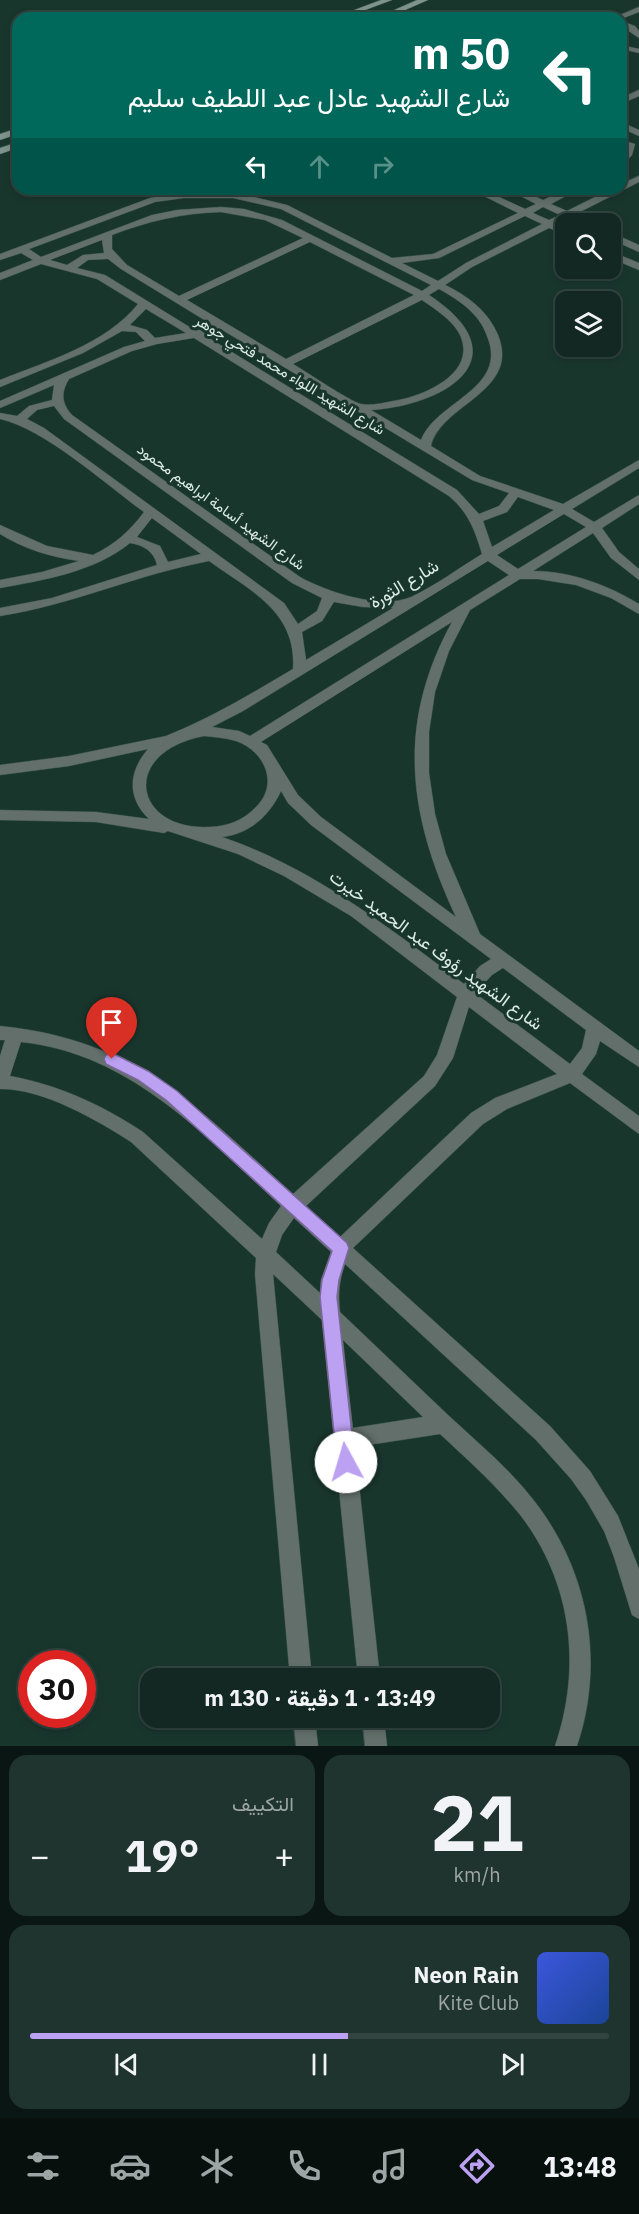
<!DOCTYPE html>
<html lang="ar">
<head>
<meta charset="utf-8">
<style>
	body { margin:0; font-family:"IBM Plex Sans",Vazirmatn,sans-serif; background:#20342f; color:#f1f3f6; direction:rtl; height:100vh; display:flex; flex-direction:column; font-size:22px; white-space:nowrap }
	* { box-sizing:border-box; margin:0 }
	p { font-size:20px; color:#9da6a5 }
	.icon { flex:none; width:33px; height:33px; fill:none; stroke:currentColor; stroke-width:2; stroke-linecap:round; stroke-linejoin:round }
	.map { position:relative; height:1746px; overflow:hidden; direction:ltr }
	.drawer { display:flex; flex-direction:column; gap:9px; padding:9px; background:#0a1613; flex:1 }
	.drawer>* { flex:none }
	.top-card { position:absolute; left:12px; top:12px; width:615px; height:183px; border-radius:18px; box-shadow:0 3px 9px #0003,0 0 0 2px #324440; direction:rtl; background:#00695c; color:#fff; overflow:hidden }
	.tools { position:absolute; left:555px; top:213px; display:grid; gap:12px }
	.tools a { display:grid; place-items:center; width:66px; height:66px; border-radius:12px; background:#132822; box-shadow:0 3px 9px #0003,0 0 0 2px #324440; font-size:30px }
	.speed { position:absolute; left:18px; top:1650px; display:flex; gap:12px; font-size:30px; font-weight:700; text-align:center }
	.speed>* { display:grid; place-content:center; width:78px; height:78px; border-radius:50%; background:#132822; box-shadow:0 3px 9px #0003,0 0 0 2px #324440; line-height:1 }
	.speed .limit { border:9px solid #d22; background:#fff; color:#111 }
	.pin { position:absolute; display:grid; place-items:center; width:51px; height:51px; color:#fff; margin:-62px -26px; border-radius:50% 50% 50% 0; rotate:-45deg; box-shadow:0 0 6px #0007 }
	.pin .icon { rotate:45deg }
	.me { position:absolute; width:66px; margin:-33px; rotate:354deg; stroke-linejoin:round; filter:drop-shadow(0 0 4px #0008) }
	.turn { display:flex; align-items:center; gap:21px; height:126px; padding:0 18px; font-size:27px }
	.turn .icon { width:78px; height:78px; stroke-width:2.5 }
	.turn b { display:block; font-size:42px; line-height:51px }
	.lanes { display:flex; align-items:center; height:57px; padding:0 18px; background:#0003; justify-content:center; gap:30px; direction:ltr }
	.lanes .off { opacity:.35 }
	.big { font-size:45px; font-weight:800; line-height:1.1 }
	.drawer .widget { flex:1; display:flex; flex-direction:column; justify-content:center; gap:9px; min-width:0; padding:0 21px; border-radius:18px; background:#20342f }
	.drawer .dial { align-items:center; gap:0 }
	.dial b { font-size:78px; line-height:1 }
	.song { display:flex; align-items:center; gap:18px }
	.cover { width:72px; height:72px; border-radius:9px; background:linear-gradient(135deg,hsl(230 70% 55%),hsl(220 70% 35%)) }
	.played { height:6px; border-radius:3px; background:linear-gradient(90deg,#bca0f2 55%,#324440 55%) }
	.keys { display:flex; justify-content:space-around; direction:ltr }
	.heat { display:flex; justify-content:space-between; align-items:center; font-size:33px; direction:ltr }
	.drawer .tiles { flex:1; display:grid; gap:9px; grid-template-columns:1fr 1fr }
	.widget:last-child { grid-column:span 2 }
	.trip { position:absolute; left:140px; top:1668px; width:360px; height:60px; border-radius:18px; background:#132822; box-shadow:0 3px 9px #0003,0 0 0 2px #324440; font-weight:800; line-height:60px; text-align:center; direction:rtl }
	.menu { display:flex; height:96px; justify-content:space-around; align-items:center; background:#08100e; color:#9da6a5 }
	.menu .icon { width:42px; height:42px }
	.menu .current { color:#bca0f2 }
	.menu b { font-size:27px; color:#f1f3f6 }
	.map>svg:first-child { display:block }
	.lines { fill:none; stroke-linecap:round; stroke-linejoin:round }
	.street-casing { stroke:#38534a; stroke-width:1 }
	.secondary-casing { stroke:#38534a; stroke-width:1 }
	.street { fill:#626f6a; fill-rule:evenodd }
	.secondary { fill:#7e938b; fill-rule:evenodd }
	.route { fill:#bca0f2; stroke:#7a689d; stroke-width:1.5 }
	.labels { text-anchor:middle; stroke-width:6; stroke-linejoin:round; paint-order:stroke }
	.far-street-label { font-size:15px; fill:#daebe4; stroke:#19362d }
	.street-label { font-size:18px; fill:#daebe4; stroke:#19362d }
</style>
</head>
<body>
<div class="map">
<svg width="639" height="1746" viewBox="0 0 639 1746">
	<rect width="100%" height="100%" fill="#19362d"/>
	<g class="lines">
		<defs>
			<path id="street" d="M 639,7 L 639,12 L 621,19 L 613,18 Z
				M 621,21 L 635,26 L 639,31 L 639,38 L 621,26 Z
				M 621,45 L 639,49 L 639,53 L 621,49 Z
				M 639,90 L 639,96 L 621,104 L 621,98 Z
				M 621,122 L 639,130 L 639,136 L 621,128 Z
				M 628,142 L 635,144 L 632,155 L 621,167 L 621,158 Z
				M 639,176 L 639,182 L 574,215 L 590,224 L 577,224 L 567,219 L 557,224 L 566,228 L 566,235 L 549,228 L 472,267 L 445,285 C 468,296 488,311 498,335 C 521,392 441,404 431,446 L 480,476 L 563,504 L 639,460 L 639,468 L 572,509 L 594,522 L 639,495 L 639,504 L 602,528 L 619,552 L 639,569 L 639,580 L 611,558 L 593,533 L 533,571 C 570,571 608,585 639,604 L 639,614 L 611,598 L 576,585 L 538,579 L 520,579 L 470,610 L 449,651 L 435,692 L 429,732 L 429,773 L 435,814 L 446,854 L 480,934 L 639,1051 L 639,1067 L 600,1041 L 596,1054 L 582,1074 L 639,1116 L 639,1134 L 570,1083 L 507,1109 L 483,1124 L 353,1248 L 550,1426 L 590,1471 L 618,1516 L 639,1569 L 639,1619 L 632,1615 L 614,1557 L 604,1531 L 586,1500 L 571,1479 L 536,1440 L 345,1264 C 339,1281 338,1294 340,1312 C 376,1346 412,1381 448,1415 C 478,1443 510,1469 535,1502 C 589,1572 605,1662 577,1746 L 555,1746 C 582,1667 572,1583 521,1516 C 497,1486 468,1460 440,1434 L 355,1447 L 380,1678 L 358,1678 L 322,1320 L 273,1274 L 312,1678 L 290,1678 L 255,1274 L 256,1258 L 131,1142 C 97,1120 42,1088 0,1089 L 0,1056 L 5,1040 L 0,1040 L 0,1026 C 138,1040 196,1107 293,1194 L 424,1076 L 437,1055 L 457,997 L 351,916 L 284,876 L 238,854 L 168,831 L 164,833 L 96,822 L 0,820 L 0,810 L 96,812 L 149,819 C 127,798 128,772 148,749 L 69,766 L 0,775 L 0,765 L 69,756 L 166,736 C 211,718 251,694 293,669 C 297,611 249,590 209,561 C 138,574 72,605 0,616 L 0,608 L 52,598 L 157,565 C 154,551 143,545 130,543 C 94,572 44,580 0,588 L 0,580 L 42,572 L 79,561 C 51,557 24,549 0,534 L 0,525 L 47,546 L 93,555 C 114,545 130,531 144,512 C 105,484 45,429 0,419 L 0,413 L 17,416 L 29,406 L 52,400 L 54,385 L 0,408 L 0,401 L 124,347 L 145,341 L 136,332 L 122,331 L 83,353 L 0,387 L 0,380 C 47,361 105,345 138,304 L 97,279 L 41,264 L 0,280 L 0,273 L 33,260 L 21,253 L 0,260 L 0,254 L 150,198 L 184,192 L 233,192 L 287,205 L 392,258 L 433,254 L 518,213 L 470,189 L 482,189 L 525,209 L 536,204 L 507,189 L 519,189 L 543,200 L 567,189 L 579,189 L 551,204 L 567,211 L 611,189 L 621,189 L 621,184 ZM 184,198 L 233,198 L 281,209 L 431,285 L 422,291 L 282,220 L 244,209 L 221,207 L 177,210 L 152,215 L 41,257 L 29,249 L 155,202 ZM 543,207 L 560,215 L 549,220 L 533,213 ZM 221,212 L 265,220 L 303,238 L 179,296 L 127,265 L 112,249 L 112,235 C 148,221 183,213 221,212 ZM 525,216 L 542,224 L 466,263 L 438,281 L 402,263 L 439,258 ZM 102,240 L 104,253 L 83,255 L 67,265 L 50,260 ZM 310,242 L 414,295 L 286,359 L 187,300 ZM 108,259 L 121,269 L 211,324 L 196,331 L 105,275 L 77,268 L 88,260 ZM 439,289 C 459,300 479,313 487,336 C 509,389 436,401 421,440 L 371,410 C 447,405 523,357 429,295 ZM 422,300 C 435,309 451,319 459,333 C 480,373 422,397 393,401 C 383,403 370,406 361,404 C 349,401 307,372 293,364 ZM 146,309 L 186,333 L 155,338 L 147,330 L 130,325 ZM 219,328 L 472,480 L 509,493 L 499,506 L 479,514 L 457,490 L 204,335 ZM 194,338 L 449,496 C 468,512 475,530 482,554 C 459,568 435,586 411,597 C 381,610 327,592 300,577 L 72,415 C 61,403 61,392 69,379 L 132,351 L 157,344 ZM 54,406 L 64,419 L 292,583 L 322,598 L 317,611 L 298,624 L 284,603 L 44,428 L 27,419 L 37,410 ZM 518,497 L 554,510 L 492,547 L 483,521 L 507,512 ZM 564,514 L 586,527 L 518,569 L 497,555 ZM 152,518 L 201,554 L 168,562 L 160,546 L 137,537 ZM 488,561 L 509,575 L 250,736 L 239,731 L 212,727 L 243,711 ZM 334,602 L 363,607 L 393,608 L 306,660 L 302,632 L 322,621 ZM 452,622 C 396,724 408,815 456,917 L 321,817 L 298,795 L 267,745 L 261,742 ZM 204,736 C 214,737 226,738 236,741 C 265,751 280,785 255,808 C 242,821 228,826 210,827 C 133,831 119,752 204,736 ZM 281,791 L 288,803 L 311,825 L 491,959 L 480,966 L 464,984 C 388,927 313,868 222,837 C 250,834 270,815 281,791 ZM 503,968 L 586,1030 L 582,1048 L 570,1064 L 475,993 L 492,975 ZM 469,1007 L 557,1074 L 495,1098 L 471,1113 L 340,1237 L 306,1206 L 435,1086 L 453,1058 ZM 21,1042 C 130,1053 205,1136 281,1206 L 269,1223 L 262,1239 L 143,1132 C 102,1105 59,1085 10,1076 ZM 294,1218 L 331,1252 L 321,1280 L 320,1293 L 276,1252 L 282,1235 ZM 343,1340 L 423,1417 L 353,1428 Z
				M 610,232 L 639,245 L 639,252 L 610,239 Z
				M 610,251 L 639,263 L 639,270 L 610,258 Z
				M 293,1718 L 315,1718 L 318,1746 L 296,1746 Z
				M 362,1718 L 384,1718 L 387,1746 L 365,1746 Z"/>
			<path id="secondary" d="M 381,0 L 392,0 L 344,18 L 333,18 Z
				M 417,0 L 428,0 L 387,18 L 376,18 Z
				M 18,128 L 18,134 L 0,140 L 0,134 Z
				M 18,142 L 18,148 L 0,154 L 0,148 Z"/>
		</defs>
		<!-- street casing -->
		<use href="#street" class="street-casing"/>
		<!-- secondary casing -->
		<use href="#secondary" class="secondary-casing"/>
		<!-- street -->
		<use href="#street" class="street"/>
		<!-- secondary -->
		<use href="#secondary" class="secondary"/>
	</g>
	<!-- route -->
	<path class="route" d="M 112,1053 L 148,1071 L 177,1091 L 347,1243 L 349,1248 L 339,1280 L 337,1297 L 355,1462 L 352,1469 L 346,1471 L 339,1469 L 337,1462 L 320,1297 L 322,1280 L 332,1251 L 166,1100 L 138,1080 L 106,1064 L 104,1059 L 106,1055 Z"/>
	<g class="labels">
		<!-- far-street labels -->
		<g class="far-street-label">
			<text transform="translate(290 375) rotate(31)" y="5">شارع الشهيد اللواء محمد فتحي جوهر</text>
			<text transform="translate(221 507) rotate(36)" y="5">شارع الشهيد أسامة ابراهيم محمود</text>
		</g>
		<!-- street labels -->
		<g class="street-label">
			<text transform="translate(404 584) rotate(-31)" y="6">شارع الثورة</text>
			<text transform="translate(436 950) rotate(36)" y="6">شارع الشهيد رؤوف عبد الحميد خيرت</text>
		</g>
	</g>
</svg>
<div class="tools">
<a><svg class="icon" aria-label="search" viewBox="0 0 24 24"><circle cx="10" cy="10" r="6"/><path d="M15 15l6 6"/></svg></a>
<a><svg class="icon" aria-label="layers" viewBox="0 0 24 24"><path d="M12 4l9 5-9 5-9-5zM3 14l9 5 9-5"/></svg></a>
</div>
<div class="speed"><div class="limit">30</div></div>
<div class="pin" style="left:112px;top:1059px;background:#d93025"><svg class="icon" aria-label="arrive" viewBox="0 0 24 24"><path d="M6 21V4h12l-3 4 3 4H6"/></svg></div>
<svg class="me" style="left:346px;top:1462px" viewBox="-20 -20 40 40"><circle r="19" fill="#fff"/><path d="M0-13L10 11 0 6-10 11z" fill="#bca0f2"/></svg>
<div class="trip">13:49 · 1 دقيقة · 130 m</div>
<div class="top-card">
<div class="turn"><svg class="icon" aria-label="left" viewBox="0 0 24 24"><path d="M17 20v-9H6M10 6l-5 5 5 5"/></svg><div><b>50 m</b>شارع الشهيد عادل عبد اللطيف سليم</div></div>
<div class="lanes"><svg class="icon" aria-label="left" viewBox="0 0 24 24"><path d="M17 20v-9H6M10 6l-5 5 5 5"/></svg><svg class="icon off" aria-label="ahead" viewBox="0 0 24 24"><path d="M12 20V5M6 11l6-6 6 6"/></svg><svg class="icon off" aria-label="right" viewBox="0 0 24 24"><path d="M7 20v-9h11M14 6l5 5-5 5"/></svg></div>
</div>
</div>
<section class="drawer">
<div class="tiles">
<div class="widget dial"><b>21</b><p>km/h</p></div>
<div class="widget"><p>التكييف</p>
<div class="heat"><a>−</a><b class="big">19°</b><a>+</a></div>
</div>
<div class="widget">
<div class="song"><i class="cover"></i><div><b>Neon Rain</b><p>Kite Club</p></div></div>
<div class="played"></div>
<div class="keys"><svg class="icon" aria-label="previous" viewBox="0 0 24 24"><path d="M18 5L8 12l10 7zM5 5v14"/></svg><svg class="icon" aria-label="pause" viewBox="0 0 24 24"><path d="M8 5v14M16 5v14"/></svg><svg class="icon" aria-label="next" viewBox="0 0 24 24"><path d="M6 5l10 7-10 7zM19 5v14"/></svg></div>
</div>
</div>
</section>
<nav class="menu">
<b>13:48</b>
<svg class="icon current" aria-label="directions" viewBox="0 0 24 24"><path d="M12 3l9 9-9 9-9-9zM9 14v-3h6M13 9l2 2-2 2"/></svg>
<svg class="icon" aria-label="music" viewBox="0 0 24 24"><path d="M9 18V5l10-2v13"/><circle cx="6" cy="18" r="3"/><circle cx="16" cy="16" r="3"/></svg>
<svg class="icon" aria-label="phone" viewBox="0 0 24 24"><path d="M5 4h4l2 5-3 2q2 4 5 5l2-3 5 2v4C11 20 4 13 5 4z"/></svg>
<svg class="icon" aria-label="climate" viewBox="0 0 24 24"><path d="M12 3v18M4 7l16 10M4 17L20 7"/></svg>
<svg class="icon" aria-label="car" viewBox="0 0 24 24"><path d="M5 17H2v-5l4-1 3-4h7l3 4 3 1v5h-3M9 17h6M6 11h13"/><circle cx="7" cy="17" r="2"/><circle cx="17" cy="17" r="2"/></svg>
<svg class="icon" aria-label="filters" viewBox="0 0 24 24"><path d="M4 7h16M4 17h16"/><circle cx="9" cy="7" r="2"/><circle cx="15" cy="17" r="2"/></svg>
</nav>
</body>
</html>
